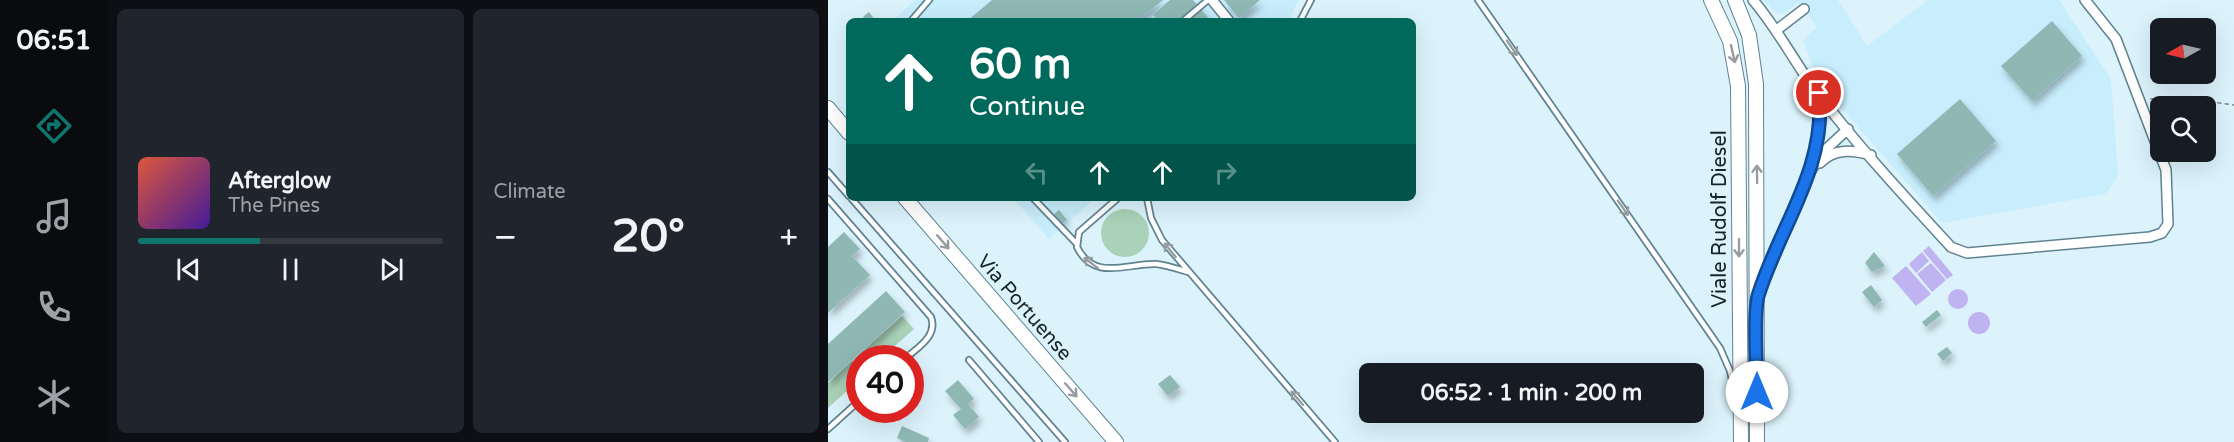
<!DOCTYPE html>
<html lang="en">
<head>
<meta charset="utf-8">
<style>
	body { margin:0; font-family:"Varela Round",sans-serif; background:#20242c; color:#f1f3f6; height:100vh; display:flex; flex-direction:column; font-size:22px; white-space:nowrap }
	* { box-sizing:border-box; margin:0 }
	p { font-size:20px; color:#9ea1a6 }
	.icon { flex:none; width:33px; height:33px; fill:none; stroke:currentColor; stroke-width:2; stroke-linecap:round; stroke-linejoin:round }
	.map { position:relative; flex:1; overflow:hidden }
	.drawer { display:flex; flex-direction:column; gap:9px; padding:9px; background:#0d0f14; width:720px }
	.drawer>* { flex:none }
	.banner { position:absolute; left:18px; top:18px; width:570px; height:183px; border-radius:9px; box-shadow:0 6px 24px #0002; background:#00695c; color:#fff; overflow:hidden }
	.needle { width:39px; rotate:262deg }
	.fabs { position:absolute; left:1322px; top:18px; display:grid; gap:12px }
	.fabs a { display:grid; place-items:center; width:66px; height:66px; border-radius:9px; background:#171b24; box-shadow:0 6px 24px #0002; font-size:30px }
	.speed { position:absolute; left:18px; top:345px; display:flex; gap:12px; font-size:30px; font-weight:700; text-align:center }
	.speed>* { display:grid; place-content:center; width:78px; height:78px; border-radius:50%; background:#171b24; box-shadow:0 6px 24px #0002; line-height:1 }
	.speed .limit { border:9px solid #d22; background:#fff; color:#111 }
	.pin { position:absolute; display:grid; place-items:center; width:51px; height:51px; color:#fff; margin:-26px; border:3px solid #fff; border-radius:50%; box-shadow:0 2px 6px #0007 }
	.me { position:absolute; width:66px; margin:-33px; rotate:0deg; stroke-linejoin:round; filter:drop-shadow(0 0 4px #0008) }
	.turn { display:flex; align-items:center; gap:21px; height:126px; padding:0 24px; font-size:27px }
	.turn .icon { width:78px; height:78px; stroke-width:2.5 }
	.turn b { display:block; font-size:42px; line-height:51px }
	.lanes { display:flex; align-items:center; height:57px; padding:0 24px; background:#0003; justify-content:center; gap:30px; direction:ltr }
	.lanes .off { opacity:.35 }
	.big { font-size:45px; font-weight:700; line-height:1.1 }
	.drawer .tile { flex:1; display:flex; flex-direction:column; justify-content:center; gap:9px; min-width:0; padding:0 21px; border-radius:9px; background:#20242c }
	.song { display:flex; align-items:center; gap:18px }
	.cover { width:72px; height:72px; border-radius:9px; background:linear-gradient(135deg,hsl(10 70% 55%),hsl(260 70% 35%)) }
	.played { height:6px; border-radius:3px; background:linear-gradient(90deg,#0f766e 40%,#363941 40%) }
	.keys { display:flex; justify-content:space-around; direction:ltr }
	.heat { display:flex; justify-content:space-between; align-items:center; font-size:33px; direction:ltr }
	.drawer .tiles { flex:1; display:grid; gap:9px; grid-template-columns:repeat(2,1fr) }
	.trip { position:absolute; left:531px; top:363px; width:345px; height:60px; border-radius:9px; background:#171b24; box-shadow:0 6px 24px #0002; font-weight:700; line-height:60px; text-align:center }
	main { display:flex; flex:1; min-height:0 }
	.menu { display:flex; flex-direction:column; width:108px; justify-content:space-around; align-items:center; background:#090b0e; color:#9ea1a6 }
	.menu .icon { width:42px; height:42px }
	.menu .selected { color:#0f766e }
	.menu b { font-size:27px; color:#f1f3f6 }
	.map>svg:first-child { display:block }
	.built { fill:#c8edfc }
	.green { fill:#a9d2b8 }
	.water { fill:#bfb3f2 }
	.building { fill:#8fb8b5; filter:url(#shadow) }
	.lines { fill:none; stroke-linecap:round; stroke-linejoin:round }
	.lane-casing { stroke:#608391; stroke-width:8 }
	.street-casing { stroke:#608391; stroke-width:12 }
	.secondary-casing { stroke:#608391; stroke-width:16 }
	.path { stroke:#7c8e96; stroke-width:1.5; stroke-dasharray:4.5 3; stroke-linecap:butt }
	.lane { stroke:#fff; stroke-width:4.5 }
	.street { stroke:#fff; stroke-width:9 }
	.secondary { stroke:#fff; stroke-width:14 }
	.oneway { stroke:#969c9f }
	.route-casing { stroke:#114b97; stroke-width:15 }
	.route { stroke:#1a73e8; stroke-width:10 }
	.labels { text-anchor:middle; stroke-width:6; stroke-linejoin:round; paint-order:stroke }
	.street-label { font-size:20px; fill:#16242a; stroke:#dcf3fc }
</style>
</head>
<body>
<main>
<nav class="menu">
<b>06:51</b>
<svg class="icon selected" aria-label="directions" viewBox="0 0 24 24"><path d="M12 3l9 9-9 9-9-9zM9 14v-3h6M13 9l2 2-2 2"/></svg>
<svg class="icon" aria-label="music" viewBox="0 0 24 24"><path d="M9 18V5l10-2v13"/><circle cx="6" cy="18" r="3"/><circle cx="16" cy="16" r="3"/></svg>
<svg class="icon" aria-label="phone" viewBox="0 0 24 24"><path d="M5 4h4l2 5-3 2q2 4 5 5l2-3 5 2v4C11 20 4 13 5 4z"/></svg>
<svg class="icon" aria-label="climate" viewBox="0 0 24 24"><path d="M12 3v18M4 7l16 10M4 17L20 7"/></svg>
</nav>
<section class="drawer">
<div class="tiles">
<div class="tile">
<div class="song"><i class="cover"></i><div><b>Afterglow</b><p>The Pines</p></div></div>
<div class="played"></div>
<div class="keys"><svg class="icon" aria-label="previous" viewBox="0 0 24 24"><path d="M18 5L8 12l10 7zM5 5v14"/></svg><svg class="icon" aria-label="pause" viewBox="0 0 24 24"><path d="M8 5v14M16 5v14"/></svg><svg class="icon" aria-label="next" viewBox="0 0 24 24"><path d="M6 5l10 7-10 7zM19 5v14"/></svg></div>
</div>
<div class="tile"><p>Climate</p>
<div class="heat"><a>−</a><b class="big">20°</b><a>+</a></div>
</div>
</div>
</section>
<div class="map">
<svg width="1406" height="442" viewBox="0 0 1406 442">
	<defs>
		<filter id="shadow"><feDropShadow dx="3" dy="5.5" stdDeviation="3" flood-color="#0004"/></filter>
	</defs>
	<rect width="100%" height="100%" fill="#dcf3fc"/>
	<!-- built -->
	<path class="built" d="M 86,0 L 471,0 L 460,21 L 65,21 Z
		M 935,0 L 1010,0 L 1039,46 L 1100,0 L 1231,0 L 1283,79 L 1290,176 L 1277,194 L 1114,223 L 981,71 L 985,66 L 975,40 L 989,27 L 970,2 L 956,14 L 948,13 Z
		M 185,198 L 268,198 L 221,239 Z"/>
	<!-- green -->
	<path class="green" d="M273 233a24 24 0 1 1 48 0a24 24 0 1 1-48 0Z
		M 74,316 L 86,329 L 53,358 L 32,358 L 31,364 L 26,359 Z
		M 24,361 L 31,368 L 31,380 L 0,408 L 0,383 Z"/>
	<!-- water -->
	<path class="water" d="M 1101,246 L 1125,275 L 1119,279 L 1095,251 Z
		M 1094,252 L 1101,261 L 1088,273 L 1081,264 Z
		M 1103,263 L 1118,280 L 1104,292 L 1089,274 Z
		M 1078,266 L 1103,294 L 1088,306 L 1064,278 Z
		M1120 299a10 10 0 1 1 20 0a10 10 0 1 1-20 0Z
		M1140 323a11 11 0 1 1 22 0a11 11 0 1 1-22 0Z"/>
	<!-- building -->
	<path class="building" d="M 164,0 L 335,0 L 309,21 L 139,21 Z
		M 342,0 L 365,0 L 383,21 L 331,21 L 325,15 Z
		M 396,0 L 432,0 L 411,18 Z
		M 41,12 L 47,20 L 46,21 L 38,21 L 35,17 Z
		M 1224,21 L 1254,56 L 1204,101 L 1173,66 Z
		M 1132,99 L 1168,141 L 1105,196 L 1069,154 Z
		M 231,210 L 239,220 L 234,224 L 226,214 Z
		M 16,232 L 32,249 L 24,256 L 42,275 L 0,313 L 0,247 Z
		M 1046,252 L 1057,266 L 1044,272 L 1037,263 Z
		M 1043,285 L 1054,300 L 1046,307 L 1034,292 Z
		M 58,291 L 77,312 L 0,382 L 0,344 Z
		M 1109,310 L 1113,315 L 1098,327 L 1094,322 Z
		M 1119,347 L 1124,353 L 1115,361 L 1109,354 Z
		M 342,375 L 352,387 L 340,396 L 330,384 Z
		M 130,380 L 146,399 L 140,404 L 151,417 L 137,429 L 125,415 L 133,409 L 117,391 Z
		M 74,426 L 101,438 L 100,442 L 77,442 L 69,438 Z"/>
	<g class="lines">
		<defs>
			<path id="lane" d="M 650,0 L 892,348 L 902,371 L 907,393
				M 83,21 L 101,0
				M 355,21 L 380,0
				M 472,21 L 483,0
				M 0,172 L 21,196
				M 23,198 L 237,442
				M 205,198 L 249,244
				M 290,198 L 251,232 L 249,247 C 266,282 299,263 328,264 C 339,265 350,269 360,272
				M 319,198 L 323,218 L 334,240 L 507,442
				M 0,199 L 103,317 C 110,336 90,347 78,358
				M 141,360 L 211,442
				M 0,429 L 32,400"/>
			<path id="street" d="M 384,0 L 401,21
				M 925,0 C 949,28 964,58 985,87 C 1025,141 1077,197 1123,247 L 1139,253 L 1322,237 L 1334,233 L 1340,224 L 1338,170 L 1288,39 L 1257,0
				M 950,29 L 976,9
				M 985,161 L 992,131 L 991,93
				M 992,163 C 1006,148 1024,150 1043,155
				M 930,296 L 982,172 L 996,151 L 1020,129"/>
			<path id="secondary" d="M 883,0 L 902,41 L 910,86 L 913,442
				M 907,0 L 921,35 L 928,84 L 929,442
				M 0,108 L 21,133
				M 77,198 L 288,442"/>
		</defs>
		<!-- lane casing -->
		<use href="#lane" class="lane-casing"/>
		<!-- street casing -->
		<use href="#street" class="street-casing"/>
		<!-- secondary casing -->
		<use href="#secondary" class="secondary-casing"/>
		<!-- path -->
		<path class="path" d="M 1322,99 L 1353,98 L 1406,105"/>
		<!-- lane -->
		<use href="#lane" class="lane"/>
		<!-- street -->
		<use href="#street" class="street"/>
		<!-- secondary -->
		<use href="#secondary" class="secondary"/>
	</g>
	<!-- one-way arrows -->
	<defs><path id="oneway-shaft" d="M-6 0H5M1.5-3L5.5 0L1.5 3" fill="none" stroke-width="1.6" stroke-linecap="round" stroke-linejoin="round" transform="scale(1.5)"/></defs>
	<g class="oneway">
		<use href="#oneway-shaft" transform="translate(684 48) rotate(55)"/>
		<use href="#oneway-shaft" transform="translate(905 54) rotate(77)"/>
		<use href="#oneway-shaft" transform="translate(929 174) rotate(-91)"/>
		<use href="#oneway-shaft" transform="translate(795 208) rotate(55)"/>
		<use href="#oneway-shaft" transform="translate(115 242) rotate(49)"/>
		<use href="#oneway-shaft" transform="translate(911 248) rotate(90)"/>
		<use href="#oneway-shaft" transform="translate(342 250) rotate(-129)"/>
		<use href="#oneway-shaft" transform="translate(263 263) rotate(-143)"/>
		<use href="#oneway-shaft" transform="translate(243 390) rotate(49)"/>
		<use href="#oneway-shaft" transform="translate(469 398) rotate(-131)"/>
	</g>
	<g class="lines">
		<defs>
			<path id="route" d="M 929,392 C 929,370 925,315 930,296 C 951,227 999,169 991,93"/>
		</defs>
		<!-- route casing -->
		<use href="#route" class="route-casing"/>
		<!-- route -->
		<use href="#route" class="route"/>
	</g>
	<g class="labels">
		<!-- street labels -->
		<g class="street-label">
			<text transform="translate(891 219) rotate(-90)" y="7">Viale Rudolf Diesel</text>
			<text transform="translate(197 307) rotate(49)" y="7">Via Portuense</text>
		</g>
	</g>
</svg>
<div class="fabs">
<a><svg class="needle" viewBox="-14 -14 28 28"><path d="M0-13l5 13h-10z" fill="#e53935"/><path d="M0 13l5-13h-10z" fill="#9ea1a6"/></svg></a>
<a><svg class="icon" aria-label="search" viewBox="0 0 24 24"><circle cx="10" cy="10" r="6"/><path d="M15 15l6 6"/></svg></a>
</div>
<div class="speed"><div class="limit">40</div></div>
<div class="pin" style="left:991px;top:93px;background:#d93025"><svg class="icon" aria-label="arrive" viewBox="0 0 24 24"><path d="M6 21V4h12l-3 4 3 4H6"/></svg></div>
<svg class="me" style="left:929px;top:392px" viewBox="-20 -20 40 40"><circle r="19" fill="#fff"/><path d="M0-13L10 11 0 6-10 11z" fill="#1a73e8"/></svg>
<div class="trip">06:52 · 1 min · 200 m</div>
<div class="banner">
<div class="turn"><svg class="icon" aria-label="ahead" viewBox="0 0 24 24"><path d="M12 20V5M6 11l6-6 6 6"/></svg><div><b>60 m</b>Continue</div></div>
<div class="lanes"><svg class="icon off" aria-label="left" viewBox="0 0 24 24"><path d="M17 20v-9H6M10 6l-5 5 5 5"/></svg><svg class="icon" aria-label="ahead" viewBox="0 0 24 24"><path d="M12 20V5M6 11l6-6 6 6"/></svg><svg class="icon" aria-label="ahead" viewBox="0 0 24 24"><path d="M12 20V5M6 11l6-6 6 6"/></svg><svg class="icon off" aria-label="right" viewBox="0 0 24 24"><path d="M7 20v-9h11M14 6l5 5-5 5"/></svg></div>
</div>
</div>
</main>
</body>
</html>
